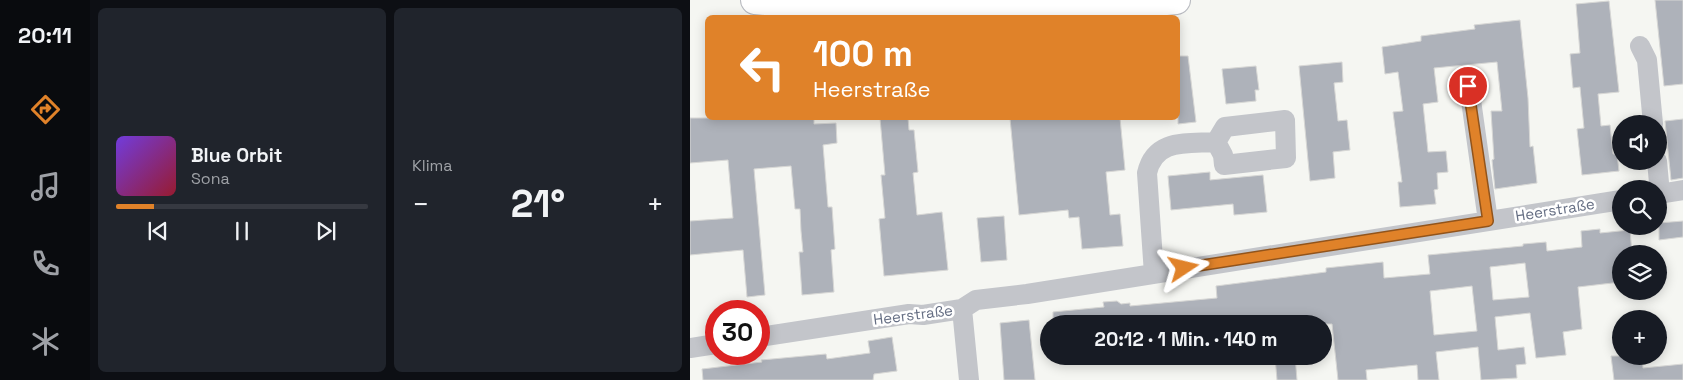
<!DOCTYPE html>
<html lang="de">
<head>
<meta charset="utf-8">
<style>
	body { margin:0; font-family:"Space Grotesk",sans-serif; background:#20242c; color:#f1f3f6; height:100vh; display:flex; flex-direction:column; font-size:19px; white-space:nowrap }
	* { box-sizing:border-box; margin:0 }
	p { font-size:16px; color:#9ea1a6 }
	.icon { flex:none; width:28px; height:28px; fill:none; stroke:currentColor; stroke-width:2; stroke-linecap:round; stroke-linejoin:round }
	.map { position:relative; flex:1; overflow:hidden }
	.details { display:flex; flex-direction:column; gap:8px; padding:8px; background:#0d0f14; width:600px }
	.details>* { flex:none }
	.banner { position:absolute; left:15px; top:15px; width:475px; height:105px; border-radius:8px; box-shadow:0 2px 12px #0003; background:#e08229; color:#fff; overflow:hidden }
	.tools { position:absolute; left:922px; top:115px; display:grid; gap:10px }
	.tools a { display:grid; place-items:center; width:55px; height:55px; border-radius:50%; background:#171b24; box-shadow:0 2px 12px #0003; font-size:25px }
	.speed { position:absolute; left:15px; top:300px; display:flex; gap:10px; font-size:25px; font-weight:700; text-align:center }
	.speed>* { display:grid; place-content:center; width:65px; height:65px; border-radius:50%; background:#171b24; box-shadow:0 2px 12px #0003; line-height:1 }
	.speed .limit { border:8px solid #d22; background:#fff; color:#111 }
	.pin { position:absolute; display:grid; place-items:center; width:42px; height:42px; color:#fff; margin:-21px; border:2px solid #fff; border-radius:50%; box-shadow:0 1px 5px #0007 }
	.me { position:absolute; width:55px; margin:-28px; rotate:80deg; stroke-linejoin:round; filter:drop-shadow(0 0 4px #0008) }
	.turn { display:flex; align-items:center; gap:18px; height:105px; padding:0 25px; font-size:22px }
	.turn .icon { width:65px; height:65px; stroke-width:2.5 }
	.turn b { display:block; font-size:35px; line-height:42px }
	.big { font-size:38px; font-weight:800; line-height:1.1 }
	.details .card { flex:1; display:flex; flex-direction:column; justify-content:center; gap:8px; min-width:0; padding:0 18px; border-radius:8px; background:#20242c }
	.song { display:flex; align-items:center; gap:15px }
	.cover { width:60px; height:60px; border-radius:8px; background:linear-gradient(135deg,hsl(260 70% 55%),hsl(350 70% 35%)) }
	.played { height:5px; border-radius:2px; background:linear-gradient(90deg,#e08229 15%,#363941 15%) }
	.keys { display:flex; justify-content:space-around; direction:ltr }
	.heat { display:flex; justify-content:space-between; align-items:center; font-size:28px; direction:ltr }
	.details .tiles { flex:1; display:grid; gap:8px; grid-template-columns:repeat(2,1fr) }
	.trip { position:absolute; left:350px; top:315px; width:292px; height:50px; border-radius:25px; background:#171b24; box-shadow:0 2px 12px #0003; font-weight:800; line-height:50px; text-align:center }
	main { display:flex; flex:1; min-height:0 }
	.tabs { display:flex; flex-direction:column; width:90px; justify-content:space-around; align-items:center; background:#090b0e; color:#9ea1a6 }
	.tabs .icon { width:35px; height:35px }
	.tabs .active { color:#e08229 }
	.tabs b { font-size:22px; color:#f1f3f6 }
	.map>svg:first-child { display:block }
	.building { fill:#aeb2ba; stroke:#d7d7d5; fill-rule:evenodd }
	.lines { fill:none; stroke-linecap:round; stroke-linejoin:round }
	.secondary-casing { stroke:#b8bac0; stroke-width:30 }
	.minor { stroke:#c3c5ca; stroke-width:20 }
	.secondary { stroke:#fff; stroke-width:28 }
	.route-casing { stroke:#92541b; stroke-width:12 }
	.route { stroke:#e08229; stroke-width:9 }
	.labels { text-anchor:middle; stroke-width:5; stroke-linejoin:round; paint-order:stroke }
	.street-label { font-size:15px; fill:#656e83; stroke:#fff }
</style>
</head>
<body>
<main>
<nav class="tabs">
<b>20:11</b>
<svg class="icon active" aria-label="directions" viewBox="0 0 24 24"><path d="M12 3l9 9-9 9-9-9zM9 14v-3h6M13 9l2 2-2 2"/></svg>
<svg class="icon" aria-label="music" viewBox="0 0 24 24"><path d="M9 18V5l10-2v13"/><circle cx="6" cy="18" r="3"/><circle cx="16" cy="16" r="3"/></svg>
<svg class="icon" aria-label="phone" viewBox="0 0 24 24"><path d="M5 4h4l2 5-3 2q2 4 5 5l2-3 5 2v4C11 20 4 13 5 4z"/></svg>
<svg class="icon" aria-label="climate" viewBox="0 0 24 24"><path d="M12 3v18M4 7l16 10M4 17L20 7"/></svg>
</nav>
<section class="details">
<div class="tiles">
<div class="card">
<div class="song"><i class="cover"></i><div><b>Blue Orbit</b><p>Sona</p></div></div>
<div class="played"></div>
<div class="keys"><svg class="icon" aria-label="previous" viewBox="0 0 24 24"><path d="M18 5L8 12l10 7zM5 5v14"/></svg><svg class="icon" aria-label="pause" viewBox="0 0 24 24"><path d="M8 5v14M16 5v14"/></svg><svg class="icon" aria-label="next" viewBox="0 0 24 24"><path d="M6 5l10 7-10 7zM19 5v14"/></svg></div>
</div>
<div class="card"><p>Klima</p>
<div class="heat"><a>−</a><b class="big">21°</b><a>+</a></div>
</div>
</div>
</section>
<div class="map">
<svg width="993" height="380" viewBox="0 0 993 380">
	<rect width="100%" height="100%" fill="#f5f6f2"/>
	<!-- building -->
	<path class="building" d="M 965,0 L 993,0 L 993,84 L 974,86 Z
		M 919,1 L 929,92 L 908,94 L 911,126 L 920,125 L 923,154 L 927,154 L 929,171 L 892,175 L 887,129 L 894,128 L 890,87 L 883,88 L 880,54 L 890,53 L 886,4 Z
		M 830,20 L 838,98 L 840,147 L 843,146 L 847,183 L 805,189 L 802,160 L 804,159 L 801,111 L 812,111 L 807,62 L 744,68 L 748,102 L 733,104 L 738,152 L 756,151 L 758,172 L 747,173 L 748,189 L 744,190 L 746,204 L 710,207 L 708,182 L 712,182 L 703,112 L 713,111 L 708,72 L 695,74 L 692,47 L 731,41 L 731,36 L 785,29 L 784,25 Z
		M 488,56 L 498,56 L 506,122 L 488,124 Z
		M 652,62 L 653,82 L 644,83 L 648,121 L 657,120 L 660,150 L 643,152 L 645,178 L 620,181 L 609,66 Z
		M 566,66 L 569,90 L 565,90 L 566,101 L 536,104 L 532,69 Z
		M 0,118 L 124,118 L 124,124 L 146,123 L 147,143 L 133,145 L 138,207 L 142,207 L 145,249 L 141,250 L 144,292 L 112,295 L 109,252 L 113,252 L 111,231 L 110,209 L 105,209 L 101,166 L 64,169 L 75,295 L 57,297 L 53,250 L 0,255 L 0,221 L 43,218 L 38,160 L 0,163 Z
		M 190,118 L 218,118 L 219,130 L 224,130 L 228,172 L 223,173 L 227,215 L 252,212 L 258,270 L 194,276 L 189,219 L 195,218 L 191,175 L 195,175 Z
		M 320,118 L 430,118 L 435,170 L 416,172 L 420,215 L 430,214 L 433,246 L 392,249 L 389,217 L 379,218 L 378,210 L 329,215 Z
		M 993,119 L 993,178 L 981,180 L 975,121 Z
		M 520,172 L 520,180 L 573,175 L 577,212 L 544,215 L 543,204 L 481,210 L 478,176 Z
		M 314,216 L 317,260 L 291,262 L 287,218 Z
		M 993,221 L 993,237 L 969,240 L 969,223 Z
		M 910,229 L 910,233 L 940,230 L 942,254 L 931,254 L 931,282 L 888,287 L 892,329 L 873,332 L 876,355 L 846,358 L 840,313 L 805,317 L 808,350 L 834,347 L 836,364 L 826,365 L 827,378 L 791,380 L 788,347 L 746,352 L 749,380 L 728,380 L 727,365 L 676,370 L 677,380 L 648,380 L 642,324 L 363,324 L 363,312 L 414,307 L 413,302 L 427,301 L 431,304 L 440,303 L 440,306 L 527,298 L 526,286 L 636,272 L 636,268 L 693,262 L 694,278 L 740,274 L 738,255 L 833,246 L 833,244 L 856,242 L 857,251 L 892,247 L 891,231 ZM 835,263 L 839,297 L 803,300 L 800,267 ZM 782,286 L 787,331 L 744,335 L 740,291 Z
		M 339,320 L 345,380 L 314,380 L 310,323 Z
		M 202,337 L 207,371 L 184,374 L 183,380 L 13,380 L 12,369 L 72,362 L 71,360 L 136,354 L 137,359 L 180,353 L 178,341 Z
		M 585,356 L 605,356 L 607,380 L 587,380 Z
		M 921,356 L 952,356 L 953,368 L 993,364 L 993,380 L 924,380 Z"/>
	<g class="lines">
		<defs>
			<path id="secondary" d="M 65,0 C 204,15 347,15 486,0"/>
		</defs>
		<!-- secondary casing -->
		<use href="#secondary" class="secondary-casing"/>
		<!-- minor -->
		<path class="minor" d="M 950,46 L 957,60 L 963,124
			M 779,86 L 798,221
			M 967,161 L 970,194
			M 969,194 L 993,190
			M 464,274 L 457,173 C 465,138 497,144 526,142 L 535,127 L 595,120 L 596,158 L 534,165 L 533,155 L 526,142
			M 272,309 L 279,380
			M 69,337 L 219,314 L 233,315 L 272,309 L 286,300 L 337,294 L 931,200
			M 0,348 L 26,344"/>
		<!-- secondary -->
		<use href="#secondary" class="secondary"/>
	</g>
	<g class="lines">
		<defs>
			<path id="route" d="M 494,268 L 798,221 L 778,86"/>
		</defs>
		<!-- route casing -->
		<use href="#route" class="route-casing"/>
		<!-- route -->
		<use href="#route" class="route"/>
	</g>
	<g class="labels">
		<!-- street labels -->
		<g class="street-label">
			<text transform="translate(865 210) rotate(-9)" y="5">Heerstraße</text>
			<text transform="translate(223 315) rotate(-7)" y="5">Heerstraße</text>
		</g>
	</g>
</svg>
<div class="tools">
<a><svg class="icon" aria-label="sound" viewBox="0 0 24 24"><path d="M4 9h4l5-4v14l-5-4H4zM17 9q2 3 0 6"/></svg></a>
<a><svg class="icon" aria-label="search" viewBox="0 0 24 24"><circle cx="10" cy="10" r="6"/><path d="M15 15l6 6"/></svg></a>
<a><svg class="icon" aria-label="layers" viewBox="0 0 24 24"><path d="M12 4l9 5-9 5-9-5zM3 14l9 5 9-5"/></svg></a>
<a>+</a>
</div>
<div class="speed"><div class="limit">30</div></div>
<div class="pin" style="left:778px;top:86px;background:#d93025"><svg class="icon" aria-label="arrive" viewBox="0 0 24 24"><path d="M6 21V4h12l-3 4 3 4H6"/></svg></div>
<svg class="me" style="left:494px;top:268px" viewBox="-20 -20 40 40"><path d="M0-17L14 15 0 8-14 15z" fill="#e08229" stroke="#fff" stroke-width="4"/></svg>
<div class="trip">20:12 · 1 Min. · 140 m</div>
<div class="banner">
<div class="turn"><svg class="icon" aria-label="left" viewBox="0 0 24 24"><path d="M17 20v-9H6M10 6l-5 5 5 5"/></svg><div><b>100 m</b>Heerstraße</div></div>
</div>
</div>
</main>
</body>
</html>
